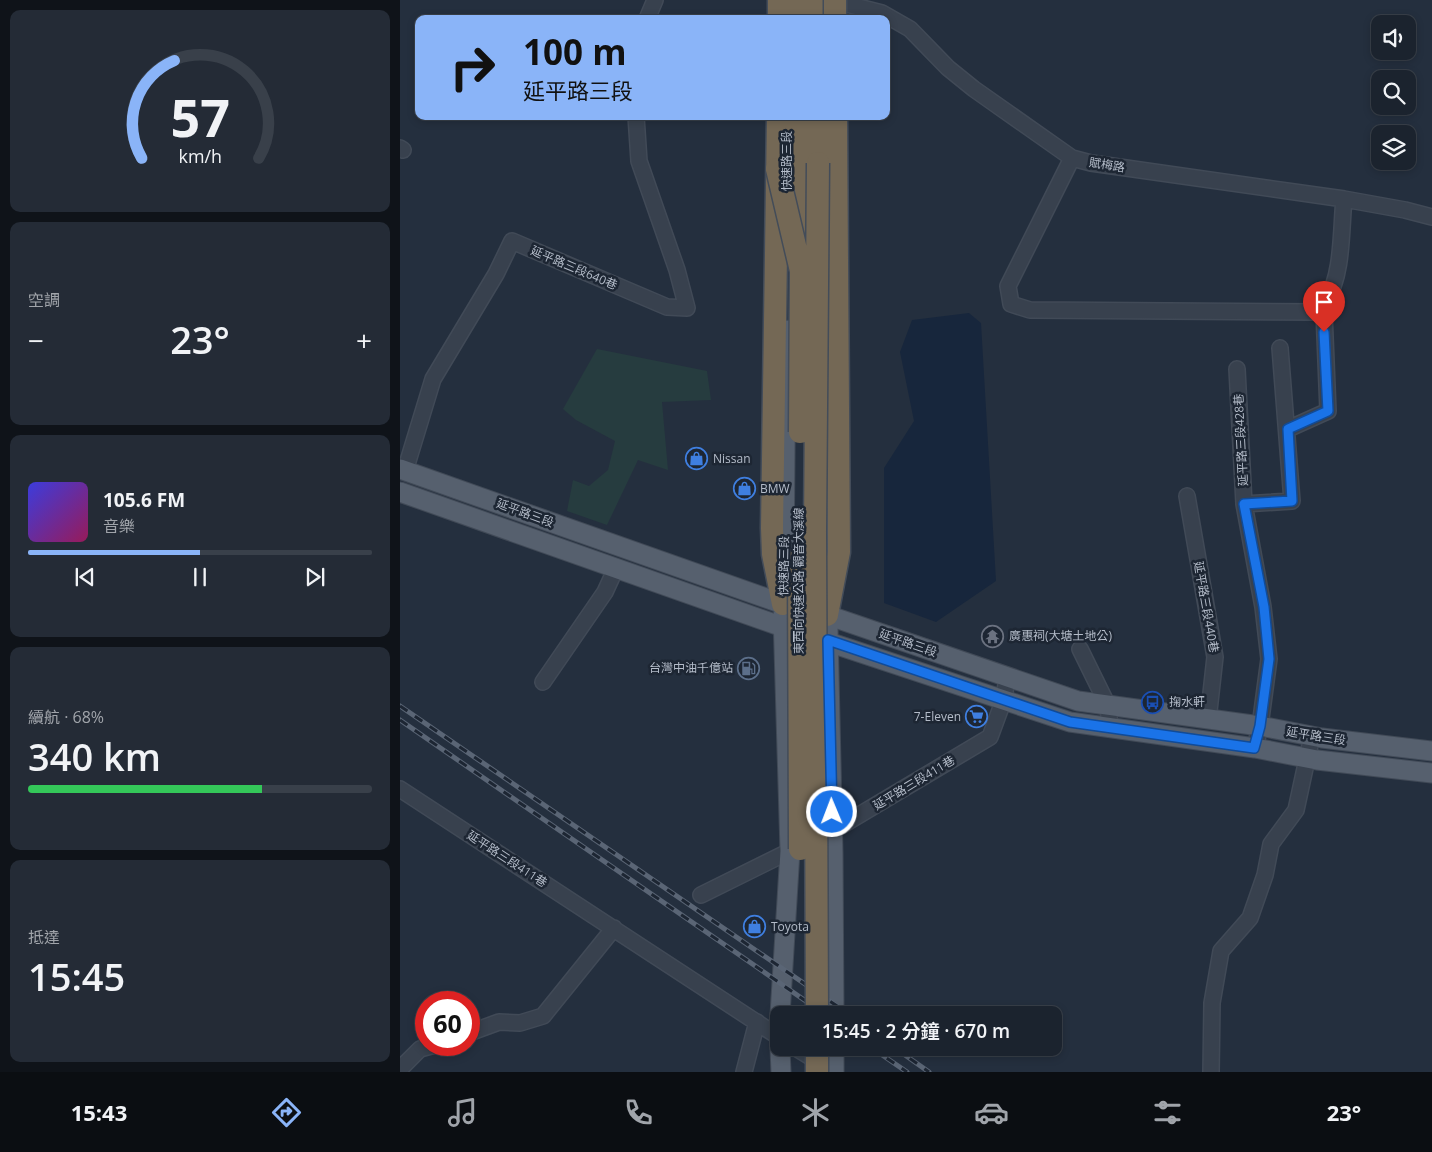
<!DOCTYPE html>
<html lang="zh-TW">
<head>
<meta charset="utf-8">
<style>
	body { margin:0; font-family:"Open Sans","Noto Sans TC",sans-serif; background:#242b36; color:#f1f3f6; height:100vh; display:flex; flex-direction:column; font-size:19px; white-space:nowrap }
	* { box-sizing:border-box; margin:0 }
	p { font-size:16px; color:#a0a4aa }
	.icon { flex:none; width:28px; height:28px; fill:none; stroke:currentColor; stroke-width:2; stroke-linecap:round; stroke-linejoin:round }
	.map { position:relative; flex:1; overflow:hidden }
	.sheet { display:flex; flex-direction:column; gap:10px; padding:10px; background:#0f1319; width:400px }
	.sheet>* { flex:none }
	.top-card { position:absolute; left:15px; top:15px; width:475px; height:105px; border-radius:10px; box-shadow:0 2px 8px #0003,0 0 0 1px #39404a; background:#8ab4f8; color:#111; overflow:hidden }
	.tools { position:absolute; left:971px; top:15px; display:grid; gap:10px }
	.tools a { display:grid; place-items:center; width:45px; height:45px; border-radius:10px; background:#1b232e; box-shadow:0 2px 8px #0003,0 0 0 1px #39404a; font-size:25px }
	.speed { position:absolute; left:15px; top:991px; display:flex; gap:10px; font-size:25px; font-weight:700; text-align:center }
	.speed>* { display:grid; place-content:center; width:65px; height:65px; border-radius:50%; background:#1b232e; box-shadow:0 2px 8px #0003,0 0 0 1px #39404a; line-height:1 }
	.speed .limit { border:8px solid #d22; background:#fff; color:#111 }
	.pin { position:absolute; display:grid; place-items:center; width:42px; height:42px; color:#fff; margin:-51px -21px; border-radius:50% 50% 50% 0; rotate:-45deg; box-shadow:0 0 5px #0007 }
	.pin .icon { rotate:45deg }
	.me { position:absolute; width:55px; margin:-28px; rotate:359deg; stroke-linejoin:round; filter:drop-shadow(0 0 4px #0008) }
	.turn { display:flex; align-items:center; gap:18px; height:105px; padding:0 25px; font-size:22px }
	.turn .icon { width:65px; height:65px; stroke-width:2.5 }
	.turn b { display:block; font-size:35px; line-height:42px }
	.big { font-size:38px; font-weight:600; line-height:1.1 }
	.sheet .tile { flex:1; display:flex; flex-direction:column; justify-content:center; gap:8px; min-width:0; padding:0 18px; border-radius:10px; background:#242b36 }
	.sheet .dial { align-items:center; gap:0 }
	.dial svg { height:130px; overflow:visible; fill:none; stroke:#39404a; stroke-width:7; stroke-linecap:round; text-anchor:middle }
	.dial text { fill:#f1f3f6; stroke:none }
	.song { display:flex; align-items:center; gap:15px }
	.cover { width:60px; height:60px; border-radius:8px; background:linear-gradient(135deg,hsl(240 70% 55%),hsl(330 70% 35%)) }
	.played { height:5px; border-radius:2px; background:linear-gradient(90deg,#8ab4f8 50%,#39404a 50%) }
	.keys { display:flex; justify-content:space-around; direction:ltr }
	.heat { display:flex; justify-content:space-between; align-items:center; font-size:28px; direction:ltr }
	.charge { height:8px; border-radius:4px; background:linear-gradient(90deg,#34c759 68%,#39404a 0) }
	.trip { position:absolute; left:370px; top:1006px; width:292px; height:50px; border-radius:10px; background:#1b232e; box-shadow:0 2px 8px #0003,0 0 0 1px #39404a; font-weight:600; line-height:50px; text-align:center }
	.menu { display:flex; height:80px; justify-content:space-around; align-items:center; background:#0b0e12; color:#a0a4aa }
	.menu .icon { width:35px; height:35px }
	.menu .active { color:#8ab4f8 }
	.menu b { font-size:22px; color:#f1f3f6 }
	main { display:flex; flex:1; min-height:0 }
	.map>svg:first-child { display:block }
	.green { fill:#263c3f }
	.water { fill:#17263c }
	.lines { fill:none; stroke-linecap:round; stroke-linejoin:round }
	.minor-casing { stroke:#414a57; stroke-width:18 }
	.major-casing { stroke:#414a57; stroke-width:21 }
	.highway-casing { stroke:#434c59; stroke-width:25 }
	.minor { stroke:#38414e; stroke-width:15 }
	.major { stroke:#56606e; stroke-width:19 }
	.highway { stroke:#746855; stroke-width:22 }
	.rail-casing { stroke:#5a6575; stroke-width:5 }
	.rail { stroke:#1d2633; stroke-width:3; stroke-dasharray:9; stroke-linecap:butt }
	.highway-bridge-casing { stroke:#434c59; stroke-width:25; stroke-linecap:butt }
	.highway-bridge { stroke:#746855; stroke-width:22 }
	.route-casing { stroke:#114b97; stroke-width:12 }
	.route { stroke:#1a73e8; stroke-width:9 }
	.labels { text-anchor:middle; stroke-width:5; stroke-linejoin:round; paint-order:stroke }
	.street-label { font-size:12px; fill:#b4bcc9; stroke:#1d2633 }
	.poi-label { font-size:12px; fill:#b4bcc9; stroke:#1d2633; text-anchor:start }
</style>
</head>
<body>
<main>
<section class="sheet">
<div class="tile dial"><svg viewBox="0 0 100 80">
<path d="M14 69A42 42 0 1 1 86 69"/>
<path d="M14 69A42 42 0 0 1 34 9" stroke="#8ab4f8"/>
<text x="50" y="56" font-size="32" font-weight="700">57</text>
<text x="50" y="72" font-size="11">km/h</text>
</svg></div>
<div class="tile"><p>空調</p>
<div class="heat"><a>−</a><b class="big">23°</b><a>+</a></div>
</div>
<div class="tile">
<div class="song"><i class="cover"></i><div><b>105.6 FM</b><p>音樂</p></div></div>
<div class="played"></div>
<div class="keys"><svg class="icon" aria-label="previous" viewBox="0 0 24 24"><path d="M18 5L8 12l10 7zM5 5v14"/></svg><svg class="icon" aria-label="pause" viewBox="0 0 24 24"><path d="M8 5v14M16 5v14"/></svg><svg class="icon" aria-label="next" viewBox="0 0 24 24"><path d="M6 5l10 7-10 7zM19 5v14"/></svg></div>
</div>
<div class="tile"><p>續航 · 68%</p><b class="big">340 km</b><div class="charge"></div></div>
<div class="tile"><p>抵達</p><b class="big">15:45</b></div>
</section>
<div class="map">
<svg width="1032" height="1072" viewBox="0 0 1032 1072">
	<rect width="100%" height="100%" fill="#242f3e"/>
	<!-- green -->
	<path class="green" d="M 197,349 L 307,371 L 311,400 L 262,402 L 268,470 L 238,460 L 207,525 L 167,511 L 173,480 L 189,486 L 208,470 L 215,441 L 176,420 L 163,409 Z"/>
	<!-- water -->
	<path class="water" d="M 569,313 L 581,323 L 596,581 L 536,622 L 484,603 L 484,468 L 514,421 L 500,352 L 512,320 Z"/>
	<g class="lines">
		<defs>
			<path id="minor" d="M 431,0 L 482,13 L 510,29 L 548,68 L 574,89 L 672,158 L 691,163 L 944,199 L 1005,210 L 1032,217
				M 247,19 L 255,0
				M 0,148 L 3,150
				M 672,158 L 608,286 L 611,304 L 630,310 L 924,312 L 928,411 L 888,429
				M 926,300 C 943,277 941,227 944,199
				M 837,369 L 844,504 L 863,607 L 869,659 L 860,726 L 855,748
				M 5,471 L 33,379 L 96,274 L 112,241 L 267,307 L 287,308 L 277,270 L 239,161 L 236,116
				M 787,496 L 815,657 L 808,720
				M 844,504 L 892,501 L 880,348
				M 680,649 L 708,706 L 710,728
				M 143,682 L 205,592 L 216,568
				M 0,789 L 379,1037
				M 424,836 L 590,737 L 604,699 L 607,677
				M 301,895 L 398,847
				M 69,1033 L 99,1022 L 120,1023 L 143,1016 L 214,928
				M 396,1048 L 422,1064
				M 0,1069 L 20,1049 L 35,1045
				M 344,1072 L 357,1022
				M 811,1072 L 812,1003 L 821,951 L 850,918 L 865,875 L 871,844 L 896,810 L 912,736"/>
			<path id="major" d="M 0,469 L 383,604 L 427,615 L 678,701 L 860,726 L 922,738 L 1032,751
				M 0,492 L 383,627 L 670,722 L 855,748 L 917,760 L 1032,773
				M 384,577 L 386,330
				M 426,581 L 427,424
				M 428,629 L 433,854 L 434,1015
				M 380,1015 L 390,851 L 383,615
				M 380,1048 L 381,1072
				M 434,1048 L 434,1072"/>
			<path id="highway" d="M 398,0 L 398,19
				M 415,0 L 416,19
				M 379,19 L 379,0
				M 378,116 L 372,528 L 373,554 L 383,604
				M 399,116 L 401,250
				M 418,163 L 421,116
				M 427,615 L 439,552 L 436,116"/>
		</defs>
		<!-- minor casing -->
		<use href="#minor" class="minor-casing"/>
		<!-- major casing -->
		<use href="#major" class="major-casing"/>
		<!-- highway casing -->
		<use href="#highway" class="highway-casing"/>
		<!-- minor -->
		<use href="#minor" class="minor"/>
		<!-- major -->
		<use href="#major" class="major"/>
		<!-- highway -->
		<use href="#highway" class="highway"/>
		<defs>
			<path id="rail" d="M 0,706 L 450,1015
				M 0,720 L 426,1015
				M 472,1048 L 507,1072
				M 495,1048 L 529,1072"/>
		</defs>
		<!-- rail casing -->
		<use href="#rail" class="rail-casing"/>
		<!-- rail -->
		<use href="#rail" class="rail"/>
		<defs>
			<path id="highway-bridge" d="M 435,0 L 435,19
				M 377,169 L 401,271 L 400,432
				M 399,559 L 400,849
				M 417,1015 L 415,532 L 418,163
				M 417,1048 L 417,1072"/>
		</defs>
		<!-- highway-bridge casing -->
		<use href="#highway-bridge" class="highway-bridge-casing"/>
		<!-- highway-bridge -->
		<use href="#highway-bridge" class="highway-bridge"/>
	</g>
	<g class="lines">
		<defs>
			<path id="route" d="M 432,812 L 428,640 L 670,722 L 854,748 L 860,726 L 869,659 L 864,607 L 844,504 L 892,501 L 888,429 L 928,411 L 924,332"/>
		</defs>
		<!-- route casing -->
		<use href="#route" class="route-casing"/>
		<!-- route -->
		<use href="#route" class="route"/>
	</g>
	<!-- icons -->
	<defs>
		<symbol id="shop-ring" viewBox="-11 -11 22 22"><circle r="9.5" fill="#1d2633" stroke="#3f7fe0" stroke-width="1.5"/><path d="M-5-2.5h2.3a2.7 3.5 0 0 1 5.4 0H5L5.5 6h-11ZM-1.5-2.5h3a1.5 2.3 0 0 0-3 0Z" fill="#3f7fe0"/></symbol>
		<symbol id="temple-ring" viewBox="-11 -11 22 22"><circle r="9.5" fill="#1d2633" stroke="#6b7280" stroke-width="1.5"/><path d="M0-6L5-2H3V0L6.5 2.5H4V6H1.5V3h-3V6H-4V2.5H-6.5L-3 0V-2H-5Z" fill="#6b7280"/></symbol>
		<symbol id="fuel-ring" viewBox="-11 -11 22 22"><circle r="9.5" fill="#1d2633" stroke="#5c6f8a" stroke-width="1.5"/><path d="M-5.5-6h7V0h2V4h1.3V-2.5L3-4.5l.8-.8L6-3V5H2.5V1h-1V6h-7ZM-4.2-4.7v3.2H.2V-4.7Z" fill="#5c6f8a"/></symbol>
		<symbol id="bus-ring" viewBox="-11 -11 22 22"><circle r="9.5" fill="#1d2633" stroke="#1a4fb4" stroke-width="1.5"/><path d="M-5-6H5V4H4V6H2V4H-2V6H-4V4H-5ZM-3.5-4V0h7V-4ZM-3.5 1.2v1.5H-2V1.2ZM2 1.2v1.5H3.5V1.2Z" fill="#1a4fb4"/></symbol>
		<symbol id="supermarket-ring" viewBox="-11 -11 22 22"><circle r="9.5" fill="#1d2633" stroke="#3f7fe0" stroke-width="1.5"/><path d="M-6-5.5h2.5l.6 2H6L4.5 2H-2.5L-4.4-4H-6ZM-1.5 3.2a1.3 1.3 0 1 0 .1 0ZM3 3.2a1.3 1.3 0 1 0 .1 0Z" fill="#3f7fe0"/></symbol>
	</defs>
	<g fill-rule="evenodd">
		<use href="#shop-ring" x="284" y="446" width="25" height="25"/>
		<use href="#shop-ring" x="332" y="476" width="25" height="25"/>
		<use href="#temple-ring" x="580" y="624" width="25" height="25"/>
		<use href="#fuel-ring" x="336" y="656" width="25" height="25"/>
		<use href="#bus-ring" x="740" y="690" width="25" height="25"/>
		<use href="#supermarket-ring" x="564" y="704" width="25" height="25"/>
		<use href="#shop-ring" x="342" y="914" width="25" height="25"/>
	</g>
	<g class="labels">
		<!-- street labels -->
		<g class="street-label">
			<text transform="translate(387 161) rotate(-90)" y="4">快速路三段</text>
			<text transform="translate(707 165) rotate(9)" y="4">賦梅路</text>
			<text transform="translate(174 268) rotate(23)" y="4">延平路三段640巷</text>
			<text transform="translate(841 440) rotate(-93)" y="4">延平路三段428巷</text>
			<text transform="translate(125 513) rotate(20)" y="4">延平路三段</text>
			<text transform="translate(384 566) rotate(-89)" y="4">快速路三段</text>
			<text transform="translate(399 581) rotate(-90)" y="4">東西向快速公路 觀音大溪線</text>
			<text transform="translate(806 607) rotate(80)" y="4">延平路三段440巷</text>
			<text transform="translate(508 643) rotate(19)" y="4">延平路三段</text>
			<text transform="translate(916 736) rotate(9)" y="4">延平路三段</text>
			<text transform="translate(514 783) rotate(-31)" y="4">延平路三段411巷</text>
			<text transform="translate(107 859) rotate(33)" y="4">延平路三段411巷</text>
		</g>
		<!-- poi labels -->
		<g class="poi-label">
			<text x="313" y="463">Nissan</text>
			<text x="360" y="493">BMW</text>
			<text x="609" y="640">廣惠祠(大塘土地公)</text>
			<text x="333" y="672" text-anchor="end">台灣中油千億站</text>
			<text x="769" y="706">掬水軒</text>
			<text x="561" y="721" text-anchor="end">7-Eleven</text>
			<text x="371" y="931">Toyota</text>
		</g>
	</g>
</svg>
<div class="tools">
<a><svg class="icon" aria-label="sound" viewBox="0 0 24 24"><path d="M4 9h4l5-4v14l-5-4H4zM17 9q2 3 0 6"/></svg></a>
<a><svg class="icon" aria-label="search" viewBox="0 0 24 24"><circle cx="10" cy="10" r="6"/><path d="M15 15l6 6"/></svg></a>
<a><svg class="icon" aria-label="layers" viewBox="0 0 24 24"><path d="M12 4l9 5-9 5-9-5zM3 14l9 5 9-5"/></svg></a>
</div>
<div class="speed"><div class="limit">60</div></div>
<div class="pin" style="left:924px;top:332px;background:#d93025"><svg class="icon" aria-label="arrive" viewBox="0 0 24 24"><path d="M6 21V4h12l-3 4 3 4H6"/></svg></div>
<svg class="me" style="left:432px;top:812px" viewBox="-20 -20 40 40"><circle r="17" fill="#1a73e8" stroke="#fff" stroke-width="3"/><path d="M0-11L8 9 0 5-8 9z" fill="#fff"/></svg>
<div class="trip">15:45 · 2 分鐘 · 670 m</div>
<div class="top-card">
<div class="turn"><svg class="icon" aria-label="right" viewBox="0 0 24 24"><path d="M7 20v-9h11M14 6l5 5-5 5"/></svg><div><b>100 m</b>延平路三段</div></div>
</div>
</div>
</main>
<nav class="menu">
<b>15:43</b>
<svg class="icon active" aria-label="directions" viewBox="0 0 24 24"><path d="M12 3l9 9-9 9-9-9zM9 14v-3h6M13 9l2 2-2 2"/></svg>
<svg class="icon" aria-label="music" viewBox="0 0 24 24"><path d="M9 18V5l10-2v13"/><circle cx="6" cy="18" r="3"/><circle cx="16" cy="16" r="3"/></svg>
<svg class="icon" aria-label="phone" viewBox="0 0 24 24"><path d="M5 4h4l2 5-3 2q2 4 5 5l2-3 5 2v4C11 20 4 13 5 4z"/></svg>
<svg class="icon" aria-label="climate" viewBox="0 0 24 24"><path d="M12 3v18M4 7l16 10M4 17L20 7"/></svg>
<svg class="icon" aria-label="car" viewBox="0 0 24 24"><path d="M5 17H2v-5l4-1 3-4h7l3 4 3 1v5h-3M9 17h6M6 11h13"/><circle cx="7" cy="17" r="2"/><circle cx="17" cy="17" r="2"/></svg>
<svg class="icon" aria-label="filters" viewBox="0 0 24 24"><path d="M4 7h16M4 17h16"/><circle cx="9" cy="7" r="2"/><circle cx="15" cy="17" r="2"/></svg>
<b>23°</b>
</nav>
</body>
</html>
